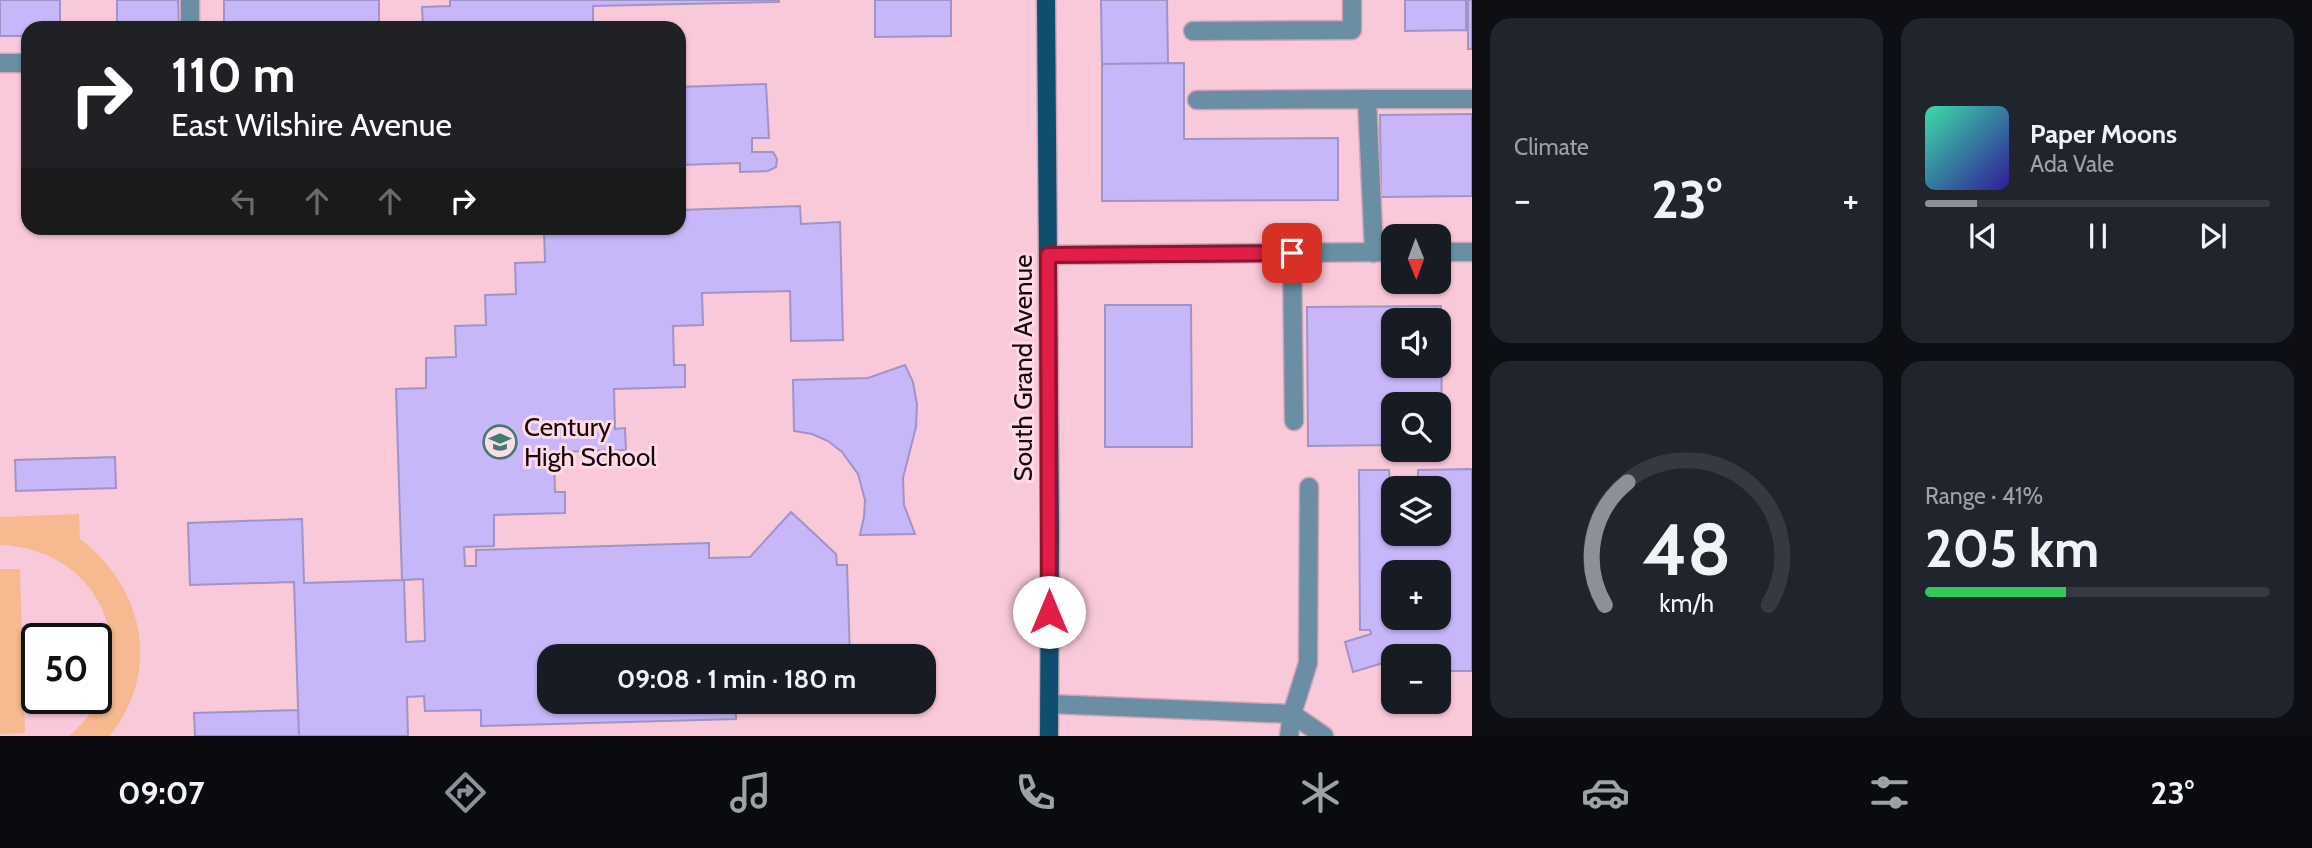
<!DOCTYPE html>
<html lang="en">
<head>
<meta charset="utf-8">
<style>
	body { margin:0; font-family:Cabin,sans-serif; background:#20242c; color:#f1f3f6; height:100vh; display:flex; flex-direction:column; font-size:26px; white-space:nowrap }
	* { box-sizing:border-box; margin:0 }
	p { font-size:23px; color:#9ea1a6 }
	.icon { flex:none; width:38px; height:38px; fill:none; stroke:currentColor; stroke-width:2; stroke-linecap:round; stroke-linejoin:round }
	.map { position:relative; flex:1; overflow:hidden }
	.panel { display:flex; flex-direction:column; gap:18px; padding:18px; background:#0d0f14; width:840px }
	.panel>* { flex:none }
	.guide { position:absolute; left:21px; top:21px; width:665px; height:214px; border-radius:21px; box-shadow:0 2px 5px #0004; background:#202124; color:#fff; overflow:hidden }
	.needle { width:46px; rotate:179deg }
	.buttons { position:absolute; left:1381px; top:224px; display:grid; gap:14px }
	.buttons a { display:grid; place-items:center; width:70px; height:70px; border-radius:14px; background:#171b24; box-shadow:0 2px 5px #0004; font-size:35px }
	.speed { position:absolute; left:21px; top:623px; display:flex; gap:14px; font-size:35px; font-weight:700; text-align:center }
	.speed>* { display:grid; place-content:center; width:91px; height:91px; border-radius:50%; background:#171b24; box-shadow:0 2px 5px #0004; line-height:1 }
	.speed .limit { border:4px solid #111; border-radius:10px; background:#fff; color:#111 }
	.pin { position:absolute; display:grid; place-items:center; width:60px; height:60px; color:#fff; margin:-30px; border-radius:14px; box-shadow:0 4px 10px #0006 }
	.me { position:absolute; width:77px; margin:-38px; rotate:0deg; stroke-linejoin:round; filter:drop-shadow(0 0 5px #0008) }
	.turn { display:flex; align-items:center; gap:24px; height:147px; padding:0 35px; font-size:32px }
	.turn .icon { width:91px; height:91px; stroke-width:2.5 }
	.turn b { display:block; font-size:49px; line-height:60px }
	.lanes { display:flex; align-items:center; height:66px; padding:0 35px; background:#0003; justify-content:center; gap:35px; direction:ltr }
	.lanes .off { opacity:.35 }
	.big { font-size:52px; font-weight:700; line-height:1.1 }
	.panel .card { flex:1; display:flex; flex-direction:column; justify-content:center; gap:10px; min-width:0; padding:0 24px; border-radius:21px; background:#20242c }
	.panel .dial { align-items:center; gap:0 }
	.dial svg { height:182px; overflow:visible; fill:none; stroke:#363941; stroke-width:7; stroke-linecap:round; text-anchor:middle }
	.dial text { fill:#f1f3f6; stroke:none }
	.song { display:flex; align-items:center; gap:21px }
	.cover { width:84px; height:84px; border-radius:10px; background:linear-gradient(135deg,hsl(160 70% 55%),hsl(250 70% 35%)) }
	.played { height:7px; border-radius:4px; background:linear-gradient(90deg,#8c9099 15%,#363941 15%) }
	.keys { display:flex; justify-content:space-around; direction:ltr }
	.heat { display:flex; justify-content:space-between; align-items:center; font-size:38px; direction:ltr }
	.charge { height:10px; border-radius:5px; background:linear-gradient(90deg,#34c759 41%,#363941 0) }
	.panel .tiles { flex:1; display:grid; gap:18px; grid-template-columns:repeat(2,1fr) }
	.trip { position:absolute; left:537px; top:644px; width:399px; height:70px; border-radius:21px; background:#171b24; box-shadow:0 2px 5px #0004; font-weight:700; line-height:70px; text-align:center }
	.dock { display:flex; height:112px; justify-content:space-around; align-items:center; background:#090b0e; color:#9ea1a6 }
	.dock .icon { width:49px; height:49px }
	.dock .selected { color:#8c9099 }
	.dock b { font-size:32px; color:#f1f3f6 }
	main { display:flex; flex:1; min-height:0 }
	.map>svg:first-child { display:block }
	.green { fill:#f6b990 }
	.building { fill:#c7b7f9; stroke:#9f94c5; stroke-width:2; fill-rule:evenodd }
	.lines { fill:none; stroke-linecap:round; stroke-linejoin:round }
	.minor-casing { stroke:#d0a6b5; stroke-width:21 }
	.major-casing { stroke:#d0a6b5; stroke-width:21 }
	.minor { stroke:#6a8fa4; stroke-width:18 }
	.major { stroke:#0f4f6d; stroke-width:18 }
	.route-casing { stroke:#92132f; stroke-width:18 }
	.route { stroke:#e11d48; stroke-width:12 }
	.labels { text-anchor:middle; stroke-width:6; stroke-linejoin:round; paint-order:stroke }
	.street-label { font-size:26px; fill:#18060d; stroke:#ffdae7 }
	.poi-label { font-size:26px; fill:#18060d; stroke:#ffdae7; text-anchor:start }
</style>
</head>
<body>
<main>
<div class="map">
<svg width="1472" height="736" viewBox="0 0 1472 736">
	<rect width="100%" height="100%" fill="#f9c9da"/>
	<!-- green -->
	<path class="green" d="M 79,514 L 80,539 C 144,587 162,671 110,736 L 69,736 C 152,667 105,548 0,545 L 0,517 Z
		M 0,569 L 20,569 L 25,733 L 0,734 Z"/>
	<!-- building -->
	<path class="building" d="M 0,0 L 60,0 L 60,28 L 28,28 L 28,36 L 0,36 Z
		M 117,0 L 178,0 L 179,28 L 117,28 Z
		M 224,0 L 379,0 L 379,28 L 224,28 Z
		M 450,0 L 779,0 L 779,2 L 593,6 L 593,28 L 423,28 L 422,7 L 450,6 Z
		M 875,0 L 951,0 L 951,36 L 875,37 Z
		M 1101,0 L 1167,0 L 1168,63 L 1102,64 Z
		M 1405,0 L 1466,0 L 1466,30 L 1405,31 Z
		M 1468,0 L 1472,0 L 1472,49 L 1468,49 Z
		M 1184,63 L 1184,139 L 1338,138 L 1338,200 L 1102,201 L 1102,64 Z
		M 766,84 L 769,138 L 752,138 L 752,152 L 773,152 L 777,159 L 776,167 L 768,171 L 740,172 L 740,163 L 679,165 L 679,87 Z
		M 1472,114 L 1472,196 L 1381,197 L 1380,115 Z
		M 800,206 L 801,224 L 840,222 L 843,340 L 791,341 L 790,291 L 702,293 L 703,325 L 673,326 L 674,365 L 685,365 L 685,387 L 614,389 L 615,429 L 625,428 L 626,450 L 554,452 L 555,492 L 565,492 L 565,513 L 494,515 L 494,546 L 464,547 L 465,566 L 476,566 L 476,550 L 709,543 L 709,558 L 750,557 L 791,512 L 836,554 L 837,565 L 847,565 L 850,656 L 550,656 L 550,702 L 766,702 L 735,703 L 736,719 L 481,726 L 481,710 L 425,711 L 424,696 L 407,697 L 408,736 L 299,736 L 294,582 L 190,585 L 188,523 L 302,519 L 304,583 L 402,580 L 396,389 L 426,388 L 426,358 L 456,357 L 455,326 L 486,325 L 485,295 L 516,294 L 515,263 L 545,262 L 544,230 L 547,230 L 547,228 L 679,228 L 679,210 ZM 423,579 L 425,641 L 406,642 L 404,580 Z
		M 1105,305 L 1191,305 L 1192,447 L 1105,447 Z
		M 1441,306 L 1442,445 L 1438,445 L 1438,404 L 1393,404 L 1393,445 L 1308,446 L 1307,307 ZM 1393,320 L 1438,320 L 1438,366 L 1393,366 Z
		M 905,365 L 913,382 L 917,404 L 916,427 L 903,478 L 904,505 L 915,534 L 860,535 L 864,517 L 865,500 L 858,474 L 842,452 L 828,441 L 812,434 L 794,431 L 793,380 L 868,378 Z
		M 115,457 L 116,488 L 16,491 L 15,460 Z
		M 1472,469 L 1472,671 L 1438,671 L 1438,656 L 1420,656 L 1420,650 L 1408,650 L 1409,656 L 1393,656 L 1393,660 L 1353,672 L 1345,642 L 1371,634 L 1370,630 L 1360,630 L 1359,470 L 1389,470 L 1390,487 L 1418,487 L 1418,470 ZM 1393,488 L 1438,488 L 1438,534 L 1393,534 ZM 1393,572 L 1438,572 L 1438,618 L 1393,618 Z
		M 298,710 L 299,736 L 195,736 L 194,713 Z"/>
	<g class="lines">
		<defs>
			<path id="minor" d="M 190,0 L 190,28
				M 1193,31 L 1352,30 L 1352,0
				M 0,63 L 28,63
				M 1367,99 L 1472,99
				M 1197,100 L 1367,99 L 1374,253
				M 1438,252 L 1472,252
				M 1292,253 L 1294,421
				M 1048,255 L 1393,252
				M 1049,704 L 1292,714 L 1324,736
				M 1289,736 L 1292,714 L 1308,663 L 1309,487"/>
			<path id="major" d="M 1046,0 L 1050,532 L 1049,736"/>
		</defs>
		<!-- minor casing -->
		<use href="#minor" class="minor-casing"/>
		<!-- major casing -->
		<use href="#major" class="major-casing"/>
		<!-- minor -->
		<use href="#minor" class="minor"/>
		<!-- major -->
		<use href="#major" class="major"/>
	</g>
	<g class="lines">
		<defs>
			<path id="route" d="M 1049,612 L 1048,255 L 1292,253"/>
		</defs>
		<!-- route casing -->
		<use href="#route" class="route-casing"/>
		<!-- route -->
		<use href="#route" class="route"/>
	</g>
	<!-- icons -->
	<defs>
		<symbol id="school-ring" viewBox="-11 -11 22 22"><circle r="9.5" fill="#ffdae7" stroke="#3c7d6d" stroke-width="1.5"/><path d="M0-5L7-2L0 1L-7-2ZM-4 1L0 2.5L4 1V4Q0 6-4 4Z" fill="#3c7d6d"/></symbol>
	</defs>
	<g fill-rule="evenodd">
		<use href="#school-ring" x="481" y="423" width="38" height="38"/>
	</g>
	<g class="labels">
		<!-- street labels -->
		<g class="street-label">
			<text transform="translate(1023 368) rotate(-90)" y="9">South Grand Avenue</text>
		</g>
		<!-- poi labels -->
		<g class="poi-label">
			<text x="524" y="436">Century<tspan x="524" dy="30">High School</tspan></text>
		</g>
	</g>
</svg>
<div class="buttons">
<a><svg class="needle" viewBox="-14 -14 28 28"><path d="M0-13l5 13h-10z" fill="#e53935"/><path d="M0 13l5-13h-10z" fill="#9ea1a6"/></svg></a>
<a><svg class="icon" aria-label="sound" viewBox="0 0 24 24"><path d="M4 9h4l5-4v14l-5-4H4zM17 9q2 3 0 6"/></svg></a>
<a><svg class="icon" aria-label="search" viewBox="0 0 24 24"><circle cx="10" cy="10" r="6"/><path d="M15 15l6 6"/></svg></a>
<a><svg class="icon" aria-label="layers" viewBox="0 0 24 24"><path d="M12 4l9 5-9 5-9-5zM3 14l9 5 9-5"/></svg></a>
<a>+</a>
<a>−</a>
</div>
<div class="speed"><div class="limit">50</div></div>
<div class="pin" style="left:1292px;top:253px;background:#d93025"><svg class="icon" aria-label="arrive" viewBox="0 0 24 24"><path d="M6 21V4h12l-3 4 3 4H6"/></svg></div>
<svg class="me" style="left:1049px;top:612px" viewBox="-20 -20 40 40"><circle r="19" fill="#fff"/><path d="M0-13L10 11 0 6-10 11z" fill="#e11d48"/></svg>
<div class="trip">09:08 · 1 min · 180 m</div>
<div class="guide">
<div class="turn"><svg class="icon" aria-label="right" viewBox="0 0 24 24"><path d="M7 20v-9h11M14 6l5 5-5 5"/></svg><div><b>110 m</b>East Wilshire Avenue</div></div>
<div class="lanes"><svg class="icon off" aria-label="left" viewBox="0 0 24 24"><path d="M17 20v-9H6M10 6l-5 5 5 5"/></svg><svg class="icon off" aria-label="ahead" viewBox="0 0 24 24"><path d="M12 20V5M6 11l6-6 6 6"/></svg><svg class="icon off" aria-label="ahead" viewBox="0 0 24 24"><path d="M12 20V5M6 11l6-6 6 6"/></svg><svg class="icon" aria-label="right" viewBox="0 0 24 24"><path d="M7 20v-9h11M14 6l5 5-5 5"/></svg></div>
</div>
</div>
<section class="panel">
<div class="tiles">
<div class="card"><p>Climate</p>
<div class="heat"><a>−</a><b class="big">23°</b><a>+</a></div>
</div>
<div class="card">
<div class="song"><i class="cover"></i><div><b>Paper Moons</b><p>Ada Vale</p></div></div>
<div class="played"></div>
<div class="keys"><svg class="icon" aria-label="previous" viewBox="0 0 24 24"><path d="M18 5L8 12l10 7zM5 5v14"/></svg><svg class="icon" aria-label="pause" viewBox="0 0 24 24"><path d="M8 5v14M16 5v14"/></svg><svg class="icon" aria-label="next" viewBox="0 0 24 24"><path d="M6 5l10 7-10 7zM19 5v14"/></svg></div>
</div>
<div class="card dial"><svg viewBox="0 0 100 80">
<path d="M14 69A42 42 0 1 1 86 69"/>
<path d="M14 69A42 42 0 0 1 24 15" stroke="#8c9099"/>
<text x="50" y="56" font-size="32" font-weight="700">48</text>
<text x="50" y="72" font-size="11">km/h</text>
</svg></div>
<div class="card"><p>Range · 41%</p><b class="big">205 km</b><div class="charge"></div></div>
</div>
</section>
</main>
<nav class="dock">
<b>09:07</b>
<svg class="icon selected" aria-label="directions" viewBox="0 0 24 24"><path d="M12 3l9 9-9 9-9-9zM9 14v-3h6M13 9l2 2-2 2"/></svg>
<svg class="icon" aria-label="music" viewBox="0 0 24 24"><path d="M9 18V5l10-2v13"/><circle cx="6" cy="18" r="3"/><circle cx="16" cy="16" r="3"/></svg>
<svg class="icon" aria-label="phone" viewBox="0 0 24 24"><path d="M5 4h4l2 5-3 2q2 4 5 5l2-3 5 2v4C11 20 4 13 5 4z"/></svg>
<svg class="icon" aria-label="climate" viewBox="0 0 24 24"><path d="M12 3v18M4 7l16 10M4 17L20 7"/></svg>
<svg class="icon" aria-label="car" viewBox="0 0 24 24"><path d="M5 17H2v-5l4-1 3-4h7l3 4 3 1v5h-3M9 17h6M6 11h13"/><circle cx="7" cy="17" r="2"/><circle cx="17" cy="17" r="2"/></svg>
<svg class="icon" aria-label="filters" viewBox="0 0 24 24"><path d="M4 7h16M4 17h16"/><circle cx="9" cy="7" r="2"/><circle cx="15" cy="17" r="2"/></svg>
<b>23°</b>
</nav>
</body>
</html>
